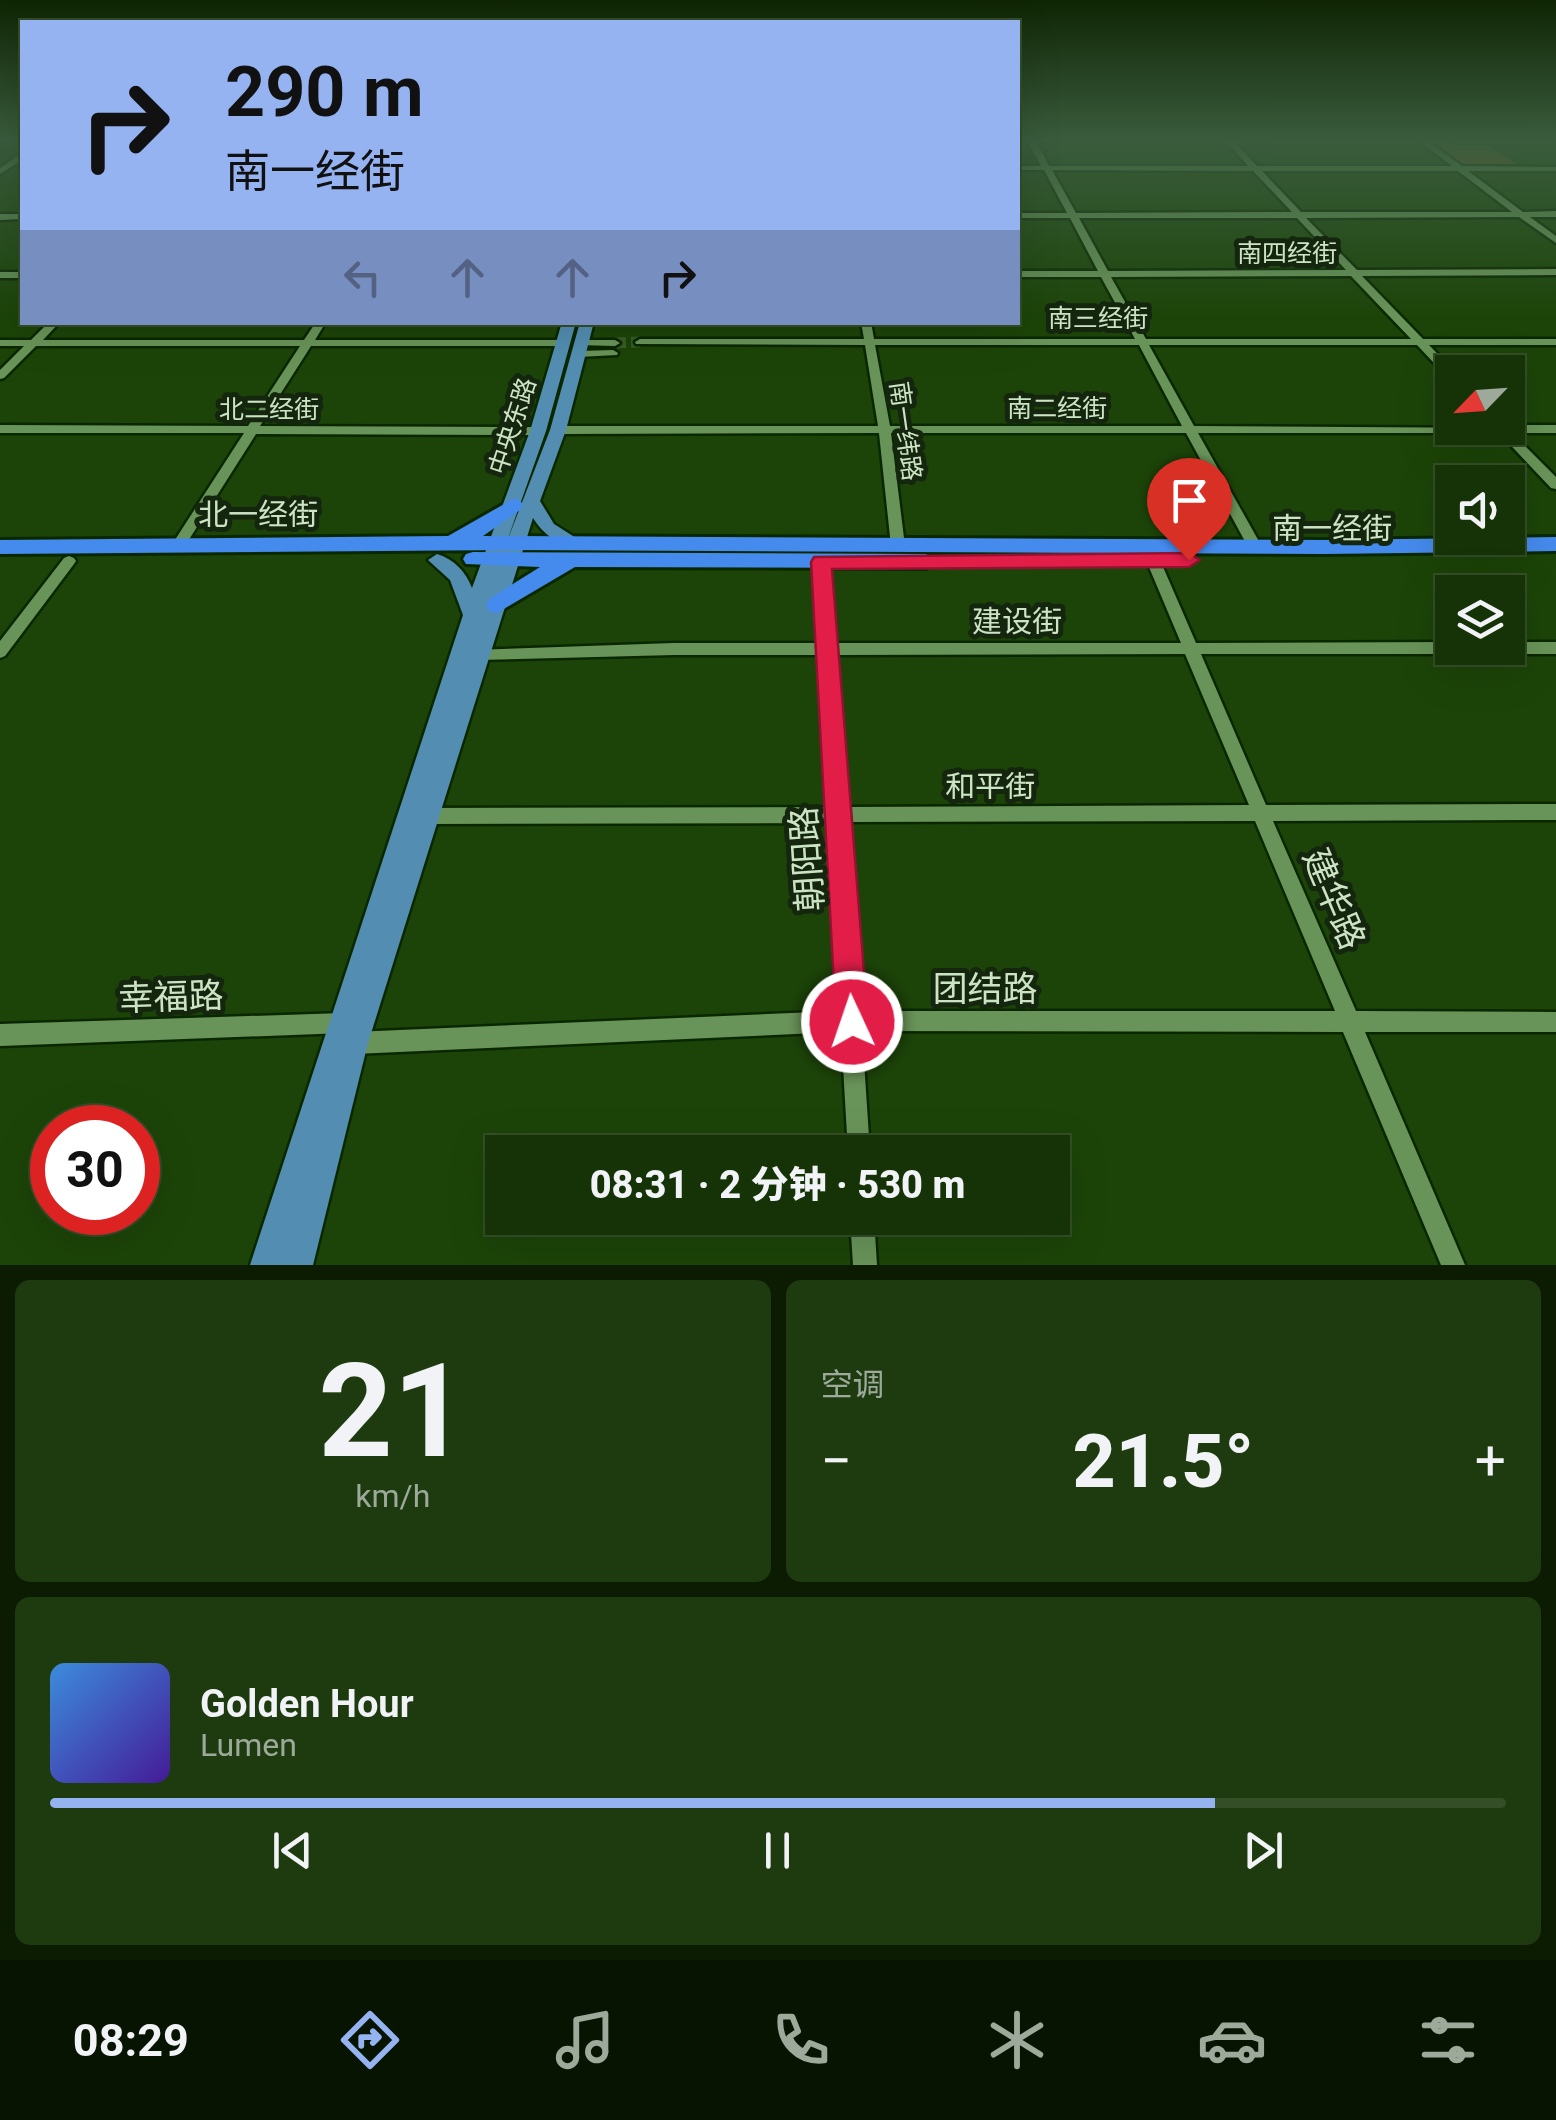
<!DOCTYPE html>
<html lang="zh">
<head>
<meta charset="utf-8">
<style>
	body { margin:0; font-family:Roboto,"Noto Sans SC",sans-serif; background:#1e3b10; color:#f1f3f6; height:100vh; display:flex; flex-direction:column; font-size:38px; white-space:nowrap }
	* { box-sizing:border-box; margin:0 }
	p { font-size:32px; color:#9daa9b }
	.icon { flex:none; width:55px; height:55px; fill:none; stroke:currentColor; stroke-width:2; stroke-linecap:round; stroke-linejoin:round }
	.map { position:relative; height:1265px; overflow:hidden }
	.drawer { display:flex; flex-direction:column; gap:15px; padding:15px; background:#0c1c03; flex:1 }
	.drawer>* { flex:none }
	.banner { position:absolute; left:20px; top:20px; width:1000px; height:305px; border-radius:0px; box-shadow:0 10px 40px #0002,0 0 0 2px #344e28; background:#95b2f1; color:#111; overflow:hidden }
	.needle { width:65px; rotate:245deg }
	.fabs { position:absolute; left:1435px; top:355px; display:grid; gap:20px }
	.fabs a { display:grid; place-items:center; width:90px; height:90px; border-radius:0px; background:#153306; box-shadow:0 10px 40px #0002,0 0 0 2px #344e28; font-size:50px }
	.speed { position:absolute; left:30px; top:1105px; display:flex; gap:20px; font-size:50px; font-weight:700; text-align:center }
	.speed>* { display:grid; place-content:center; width:130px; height:130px; border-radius:50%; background:#153306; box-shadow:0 10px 40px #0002,0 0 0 2px #344e28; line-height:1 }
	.speed .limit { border:15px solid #d22; background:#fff; color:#111 }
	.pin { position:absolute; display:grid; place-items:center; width:85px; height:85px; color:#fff; margin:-102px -42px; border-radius:50% 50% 50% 0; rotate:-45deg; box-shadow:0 0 10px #0007 }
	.pin .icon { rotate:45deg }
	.me { position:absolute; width:110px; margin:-55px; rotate:357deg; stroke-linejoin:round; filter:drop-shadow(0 0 8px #0008) }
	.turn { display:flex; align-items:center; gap:35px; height:210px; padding:0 40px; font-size:45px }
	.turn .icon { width:130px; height:130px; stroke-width:2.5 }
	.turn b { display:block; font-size:70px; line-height:85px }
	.lanes { display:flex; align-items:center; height:95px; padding:0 40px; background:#0003; justify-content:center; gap:50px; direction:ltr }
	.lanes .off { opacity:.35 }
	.big { font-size:75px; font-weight:800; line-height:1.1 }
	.drawer .card { flex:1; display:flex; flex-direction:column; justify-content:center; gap:15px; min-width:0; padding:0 35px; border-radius:15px; background:#1e3b10 }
	.drawer .dial { align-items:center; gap:0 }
	.dial b { font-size:130px; line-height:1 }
	.song { display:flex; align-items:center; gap:30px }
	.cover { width:120px; height:120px; border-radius:15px; background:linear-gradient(135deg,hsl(210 70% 55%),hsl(260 70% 35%)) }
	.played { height:10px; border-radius:5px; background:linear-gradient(90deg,#95b2f1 80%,#344e28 80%) }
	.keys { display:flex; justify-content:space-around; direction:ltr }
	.heat { display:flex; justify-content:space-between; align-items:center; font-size:55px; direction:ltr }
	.drawer .tiles { flex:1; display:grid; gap:15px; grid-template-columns:1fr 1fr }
	.card:last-child { grid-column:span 2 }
	.trip { position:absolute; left:485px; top:1135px; width:585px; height:100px; border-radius:0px; background:#153306; box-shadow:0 10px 40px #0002,0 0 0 2px #344e28; font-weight:800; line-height:100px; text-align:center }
	.menu { display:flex; height:160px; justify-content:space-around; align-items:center; background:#081402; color:#9daa9b }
	.menu .icon { width:70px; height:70px }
	.menu .current { color:#95b2f1 }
	.menu b { font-size:45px; color:#f1f3f6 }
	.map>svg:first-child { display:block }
	.green { fill:#805d21 }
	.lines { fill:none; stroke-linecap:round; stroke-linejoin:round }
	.minor-tunnel { stroke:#365c24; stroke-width:11; stroke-dasharray:11 5; stroke-linecap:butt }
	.minor-casing { stroke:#0a2800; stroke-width:5 }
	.major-casing { stroke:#0a2800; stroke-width:5 }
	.highway-casing { stroke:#0a2800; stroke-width:6 }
	.minor { fill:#699459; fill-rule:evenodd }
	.major { fill:#538eb2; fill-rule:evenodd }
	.highway { fill:#458aed; fill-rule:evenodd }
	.route { fill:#e11d48; stroke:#92132f; stroke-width:2.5 }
	.labels { text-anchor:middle; stroke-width:10; stroke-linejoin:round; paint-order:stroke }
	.far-street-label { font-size:25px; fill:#cce4c4; stroke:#14260e }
	.street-label { font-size:30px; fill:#cce4c4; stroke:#14260e }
	.near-street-label { font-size:35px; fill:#cce4c4; stroke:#14260e }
</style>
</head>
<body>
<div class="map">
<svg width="1556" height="1265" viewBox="0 0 1556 1265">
	<rect width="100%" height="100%" fill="#1c4408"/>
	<!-- green -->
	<path class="green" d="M 1431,140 L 1448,140 L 1456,146 L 1491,146 L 1516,164 L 1463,164 Z"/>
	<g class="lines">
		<!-- minor-tunnel -->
		<path class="minor-tunnel" d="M 615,343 L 640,342"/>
		<defs>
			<path id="minor" d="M 1027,140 L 1035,140 L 1049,166 L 1248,166 L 1225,140 L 1233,140 L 1257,166 L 1452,166 L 1418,140 L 1426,140 L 1462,166 L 1556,167 L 1556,171 L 1468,171 L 1523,212 L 1556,211 L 1556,217 L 1530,217 L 1556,236 L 1556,243 L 1519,217 L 1306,218 L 1357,270 L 1556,269 L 1556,275 L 1362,276 L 1423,339 L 1556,339 L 1556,345 L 1429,345 L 1455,372 L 1452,372 L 1452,379 L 1448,378 L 1417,345 L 1149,345 L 1194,426 L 1508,428 L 1508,425 L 1556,425 L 1556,433 L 1512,433 L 1556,477 L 1556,489 L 1551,488 L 1499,433 L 1198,433 L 1261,545 L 1254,550 L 1247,545 L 1186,433 L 891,433 L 905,546 L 898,551 L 891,546 L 879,433 L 558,434 L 552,430 L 558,426 L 878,426 L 865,345 L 636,344 L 635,342 L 640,339 L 864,339 L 861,322 L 871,322 L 874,339 L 1135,339 L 1101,277 L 1018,277 L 1018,271 L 1098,271 L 1070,218 L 1018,218 L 1018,213 L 1067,213 L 1044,170 L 1018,170 L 1018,166 L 1041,166 ZM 1052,170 L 1253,171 L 1292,212 L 1076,213 ZM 1262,171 L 1458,171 L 1512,212 L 1301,212 ZM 1079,218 L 1297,218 L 1346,270 L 1108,271 ZM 1351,276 L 1411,339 L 1146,339 L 1111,277 ZM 875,345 L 1139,345 L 1182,426 L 890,426 Z
				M 19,155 L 22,155 L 22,160 L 0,174 L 0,168 Z
				M 0,214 L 22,214 L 22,219 L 0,220 Z
				M 0,272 L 22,272 L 22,278 L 0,278 Z
				M 49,322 L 60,322 L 43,340 L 304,340 L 316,322 L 326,322 L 315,340 L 564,340 L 569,343 L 564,346 L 311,346 L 260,426 L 538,427 L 544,431 L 538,435 L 256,434 L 183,549 L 178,551 L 171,546 L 244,433 L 0,433 L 0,425 L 248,426 L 300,346 L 36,346 L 4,378 L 0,379 L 0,370 L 24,346 L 0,346 L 0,340 L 31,340 Z
				M 582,340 L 615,340 L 620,343 L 615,346 L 578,345 L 577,343 Z
				M 613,350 L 618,353 L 617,355 L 578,357 L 573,354 L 578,351 Z
				M 1153,555 L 1160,560 L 1196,643 L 1452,642 L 1452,648 L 1508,648 L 1508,642 L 1556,642 L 1556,654 L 1201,654 L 1266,805 L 1556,804 L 1556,820 L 1273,821 L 1356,1011 L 1556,1012 L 1556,1032 L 1365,1032 L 1465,1265 L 1441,1265 L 1343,1032 L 862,1031 L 870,1152 L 848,1152 L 841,1032 L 354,1054 L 346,1051 L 343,1043 L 346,1035 L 354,1032 L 840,1011 L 829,823 L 424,824 L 418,822 L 415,816 L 418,810 L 424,808 L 828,807 L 819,655 L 674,655 L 478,660 L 473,658 L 470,654 L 473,650 L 674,643 L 819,643 L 814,562 L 821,557 L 828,562 L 834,643 L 1181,643 L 1146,560 ZM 1185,654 L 1249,805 L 846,807 L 835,655 ZM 1255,821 L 1335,1011 L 860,1011 L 847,822 Z
				M 69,556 L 74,558 L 76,561 L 74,564 L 5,656 L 0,658 L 0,641 L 64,558 Z
				M 344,1013 L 351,1016 L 354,1023 L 351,1030 L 344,1033 L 0,1046 L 0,1024 Z
				M 850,1218 L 874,1218 L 877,1265 L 853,1265 Z"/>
			<path id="major" d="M 562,322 L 576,322 L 546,431 L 506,544 L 550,430 L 580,322 L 594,322 L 566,430 L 540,501 L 554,524 L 584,543 L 575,549 C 557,544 543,534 533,518 L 368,1043 L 313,1265 L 250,1265 L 463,615 L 450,580 L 428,560 L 437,554 C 454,559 466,572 472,588 L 530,431 Z"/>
			<path id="highway" d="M 513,499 L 520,500 L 523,505 L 520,510 L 483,536 L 1324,540 L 1556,537 L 1556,551 L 1324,554 L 516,550 L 0,554 L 0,540 L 448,536 Z
				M 473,552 L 926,554 L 936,561 L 926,568 L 575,567 L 497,613 L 489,611 L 486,605 L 489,599 L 540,567 L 466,564 L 463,559 L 466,554 Z"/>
		</defs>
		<!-- minor casing -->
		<use href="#minor" class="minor-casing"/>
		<!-- major casing -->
		<use href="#major" class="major-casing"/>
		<!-- highway casing -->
		<use href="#highway" class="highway-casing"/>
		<!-- minor -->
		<use href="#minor" class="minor"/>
		<!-- major -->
		<use href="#major" class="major"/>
		<!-- highway -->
		<use href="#highway" class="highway"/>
	</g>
	<!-- sky -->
	<linearGradient id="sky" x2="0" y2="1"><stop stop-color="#0f2504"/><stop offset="0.44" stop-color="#3a5c3d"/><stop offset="1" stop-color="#3a5c3d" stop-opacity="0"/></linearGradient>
	<rect width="1556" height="318" fill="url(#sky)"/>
	<!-- route -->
	<path class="route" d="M 1189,553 L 1200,560 L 1189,567 L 832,569 L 868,1022 L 863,1033 L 852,1037 L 841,1033 L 836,1022 L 811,562 L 814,557 Z"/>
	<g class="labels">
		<!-- far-street labels -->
		<g class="far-street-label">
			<text x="1287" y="262">南四经街</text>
			<text x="1098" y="327">南三经街</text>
			<text x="1057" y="417">南二经街</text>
			<text x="269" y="418">北二经街</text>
			<text transform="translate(512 426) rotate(-72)" y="9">中央东路</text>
			<text transform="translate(906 431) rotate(82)" y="9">南一纬路</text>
		</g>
		<!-- street labels -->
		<g class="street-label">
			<text x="258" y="525">北一经街</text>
			<text x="1332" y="539">南一经街</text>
			<text x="1017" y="632">建设街</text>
			<text x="990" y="797">和平街</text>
		</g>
		<!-- near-street labels -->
		<g class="near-street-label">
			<text transform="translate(807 859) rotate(-94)" y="12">朝阳路</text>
			<text transform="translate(1334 899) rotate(67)" y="12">建华路</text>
			<text x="985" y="1001">团结路</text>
			<text transform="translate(171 997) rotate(-2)" y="12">幸福路</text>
		</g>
	</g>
</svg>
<div class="fabs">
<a><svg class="needle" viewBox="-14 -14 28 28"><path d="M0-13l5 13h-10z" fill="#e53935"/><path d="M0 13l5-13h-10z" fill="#9daa9b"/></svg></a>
<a><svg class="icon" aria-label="sound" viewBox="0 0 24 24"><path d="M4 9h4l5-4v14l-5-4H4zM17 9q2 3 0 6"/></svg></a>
<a><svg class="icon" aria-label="layers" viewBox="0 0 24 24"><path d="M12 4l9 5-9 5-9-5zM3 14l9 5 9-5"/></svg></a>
</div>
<div class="speed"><div class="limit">30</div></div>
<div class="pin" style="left:1189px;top:560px;background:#d93025"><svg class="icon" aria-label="arrive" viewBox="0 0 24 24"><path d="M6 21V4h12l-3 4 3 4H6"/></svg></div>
<svg class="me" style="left:852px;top:1022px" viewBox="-20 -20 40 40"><circle r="17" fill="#e11d48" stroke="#fff" stroke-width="3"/><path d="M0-11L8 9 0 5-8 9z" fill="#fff"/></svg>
<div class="trip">08:31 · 2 分钟 · 530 m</div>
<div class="banner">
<div class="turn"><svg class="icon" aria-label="right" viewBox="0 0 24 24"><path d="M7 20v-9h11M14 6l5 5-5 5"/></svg><div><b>290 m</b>南一经街</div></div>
<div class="lanes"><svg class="icon off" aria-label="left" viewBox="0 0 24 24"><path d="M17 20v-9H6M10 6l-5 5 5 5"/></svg><svg class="icon off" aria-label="ahead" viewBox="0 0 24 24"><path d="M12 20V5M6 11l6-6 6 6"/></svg><svg class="icon off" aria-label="ahead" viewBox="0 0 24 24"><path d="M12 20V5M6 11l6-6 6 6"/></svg><svg class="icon" aria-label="right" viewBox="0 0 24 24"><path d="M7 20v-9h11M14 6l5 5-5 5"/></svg></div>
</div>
</div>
<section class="drawer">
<div class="tiles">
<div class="card dial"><b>21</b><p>km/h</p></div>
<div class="card"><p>空调</p>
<div class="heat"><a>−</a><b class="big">21.5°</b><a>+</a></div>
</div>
<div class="card">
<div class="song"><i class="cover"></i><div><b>Golden Hour</b><p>Lumen</p></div></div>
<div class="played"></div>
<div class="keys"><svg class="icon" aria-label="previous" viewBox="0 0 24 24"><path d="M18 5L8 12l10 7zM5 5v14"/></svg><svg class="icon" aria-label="pause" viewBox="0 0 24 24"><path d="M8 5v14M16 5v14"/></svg><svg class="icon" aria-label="next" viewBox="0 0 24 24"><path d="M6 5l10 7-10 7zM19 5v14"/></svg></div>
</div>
</div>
</section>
<nav class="menu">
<b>08:29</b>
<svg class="icon current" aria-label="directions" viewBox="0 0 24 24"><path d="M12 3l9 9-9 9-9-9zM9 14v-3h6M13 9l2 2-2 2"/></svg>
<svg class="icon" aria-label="music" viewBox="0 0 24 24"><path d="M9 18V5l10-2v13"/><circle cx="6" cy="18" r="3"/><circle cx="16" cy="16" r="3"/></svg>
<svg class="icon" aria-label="phone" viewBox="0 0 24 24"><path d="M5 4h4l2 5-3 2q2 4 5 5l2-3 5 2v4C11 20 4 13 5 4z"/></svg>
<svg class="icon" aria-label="climate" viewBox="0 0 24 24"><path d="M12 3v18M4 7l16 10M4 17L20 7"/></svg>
<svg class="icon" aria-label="car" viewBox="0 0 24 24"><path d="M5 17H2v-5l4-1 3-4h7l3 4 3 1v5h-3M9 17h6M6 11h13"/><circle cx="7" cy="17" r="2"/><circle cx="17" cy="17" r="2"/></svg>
<svg class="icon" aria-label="filters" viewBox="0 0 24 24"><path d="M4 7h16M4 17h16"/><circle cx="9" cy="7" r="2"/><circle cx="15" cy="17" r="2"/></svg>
</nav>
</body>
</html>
